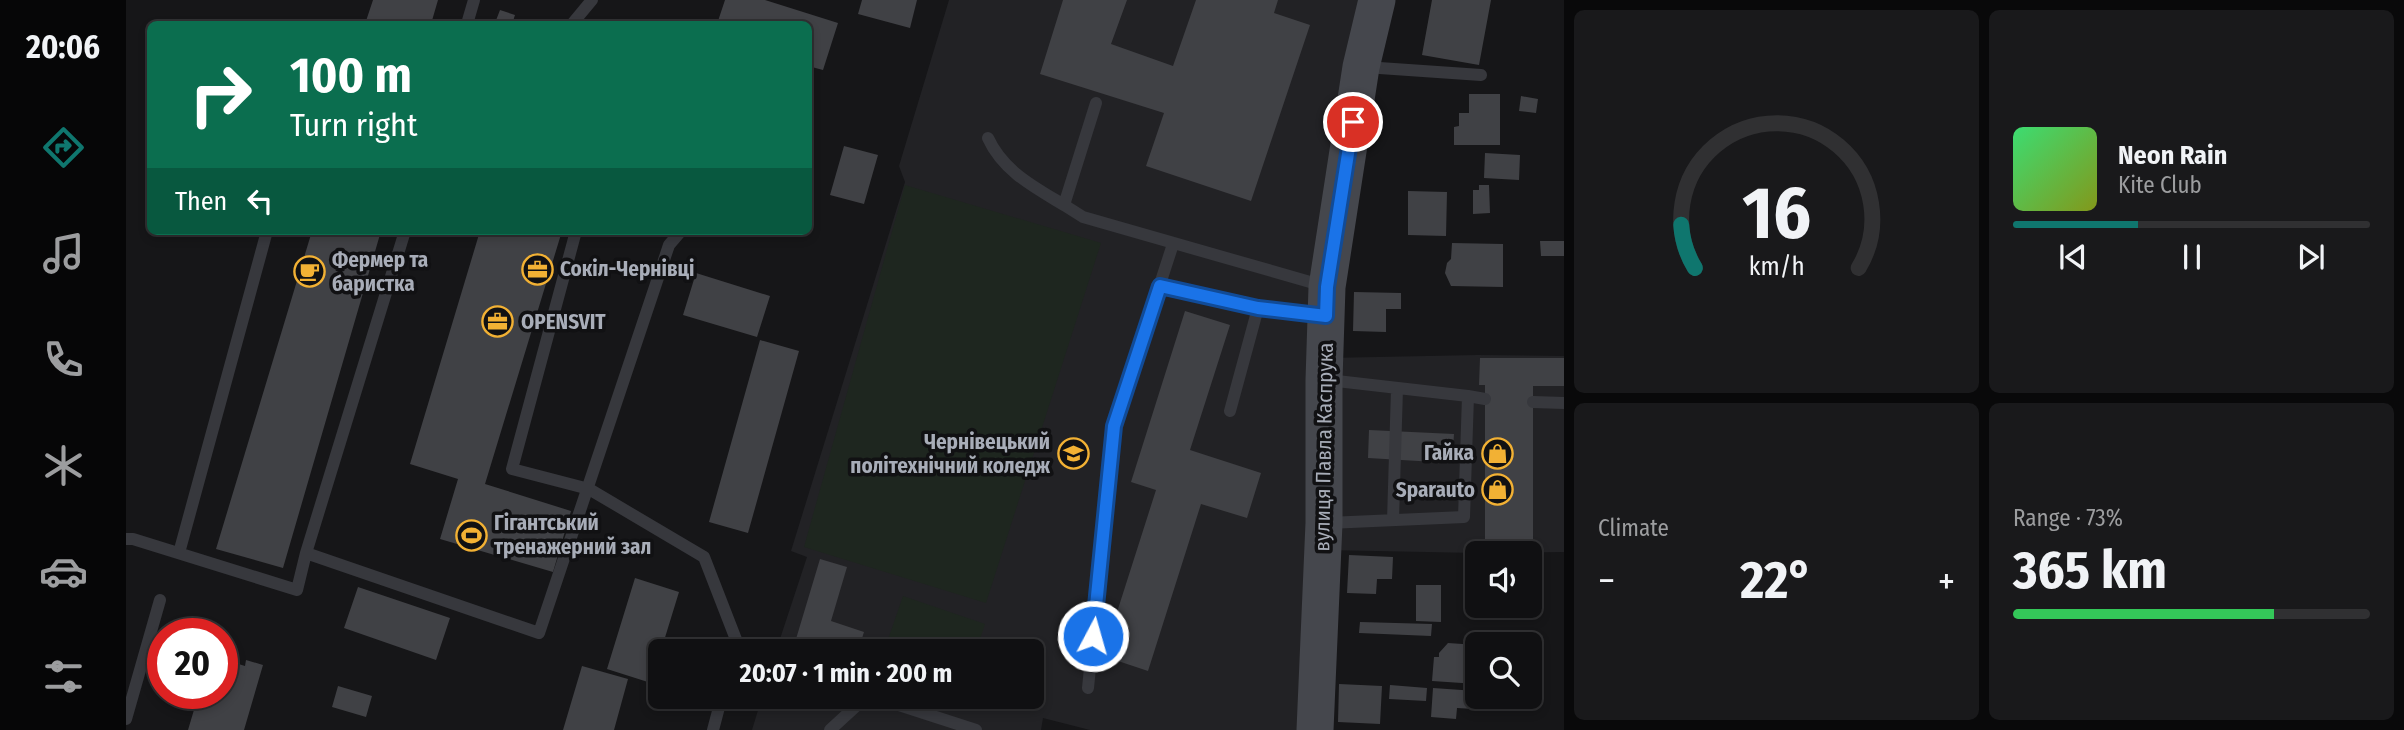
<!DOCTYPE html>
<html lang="en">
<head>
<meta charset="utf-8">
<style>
	body { margin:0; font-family:"Fira Sans Condensed",sans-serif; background:#19191b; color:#f1f3f6; height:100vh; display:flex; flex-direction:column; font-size:26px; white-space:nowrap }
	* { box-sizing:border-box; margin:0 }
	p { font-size:23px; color:#9c9d9f }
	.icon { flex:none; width:38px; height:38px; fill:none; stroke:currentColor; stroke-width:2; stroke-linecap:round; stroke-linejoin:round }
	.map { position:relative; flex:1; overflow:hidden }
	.side { display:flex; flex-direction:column; gap:10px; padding:10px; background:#09090a; width:840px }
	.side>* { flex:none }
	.top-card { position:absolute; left:21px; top:21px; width:665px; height:214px; border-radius:10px; box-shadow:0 4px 10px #0003,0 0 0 2px #303032; background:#0b6e4f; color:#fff; overflow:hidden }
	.tools { position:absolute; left:1339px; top:541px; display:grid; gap:14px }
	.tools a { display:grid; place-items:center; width:77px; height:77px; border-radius:10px; background:#101012; box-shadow:0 4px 10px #0003,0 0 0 2px #303032; font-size:35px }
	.speed { position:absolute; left:21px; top:618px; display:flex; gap:14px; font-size:35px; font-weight:700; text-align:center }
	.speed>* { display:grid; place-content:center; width:91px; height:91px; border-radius:50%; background:#101012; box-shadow:0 4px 10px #0003,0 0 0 2px #303032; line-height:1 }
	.speed .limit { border:10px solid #d22; background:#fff; color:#111 }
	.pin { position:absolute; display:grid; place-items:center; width:60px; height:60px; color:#fff; margin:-30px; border:4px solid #fff; border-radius:50%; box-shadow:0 2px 7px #0007 }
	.me { position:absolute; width:77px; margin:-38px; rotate:6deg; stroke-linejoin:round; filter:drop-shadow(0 0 5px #0008) }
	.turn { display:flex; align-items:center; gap:24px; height:147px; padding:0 28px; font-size:32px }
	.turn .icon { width:91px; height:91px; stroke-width:2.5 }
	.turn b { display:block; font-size:49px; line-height:60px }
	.then { display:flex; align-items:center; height:66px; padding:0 28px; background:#0003; gap:14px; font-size:26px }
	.big { font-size:52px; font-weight:700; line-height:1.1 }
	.side .widget { flex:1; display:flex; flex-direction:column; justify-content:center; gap:10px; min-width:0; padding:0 24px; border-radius:10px; background:#19191b }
	.side .dial { align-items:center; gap:0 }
	.dial svg { height:182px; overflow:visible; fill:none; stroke:#303032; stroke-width:7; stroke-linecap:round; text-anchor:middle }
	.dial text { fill:#f1f3f6; stroke:none }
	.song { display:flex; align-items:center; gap:21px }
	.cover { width:84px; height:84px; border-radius:10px; background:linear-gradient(135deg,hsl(140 70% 55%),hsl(70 70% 35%)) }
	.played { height:7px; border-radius:4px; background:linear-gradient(90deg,#0f766e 35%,#303032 35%) }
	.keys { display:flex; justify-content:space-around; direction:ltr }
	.heat { display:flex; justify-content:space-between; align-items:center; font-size:38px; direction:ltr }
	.charge { height:10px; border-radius:5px; background:linear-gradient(90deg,#34c759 73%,#303032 0) }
	.side .tiles { flex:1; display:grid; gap:10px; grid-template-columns:repeat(2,1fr) }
	.trip { position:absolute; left:522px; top:639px; width:396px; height:70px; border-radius:10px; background:#101012; box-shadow:0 4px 10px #0003,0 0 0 2px #303032; font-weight:700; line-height:70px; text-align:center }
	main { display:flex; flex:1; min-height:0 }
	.tab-bar { display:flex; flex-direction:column; width:126px; justify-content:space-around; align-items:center; background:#060607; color:#9c9d9f }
	.tab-bar .icon { width:49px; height:49px }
	.tab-bar .current { color:#0f766e }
	.tab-bar b { font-size:32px; color:#f1f3f6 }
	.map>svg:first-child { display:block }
	.built { fill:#222225 }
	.green { fill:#1e261f }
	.building { fill:#404145 }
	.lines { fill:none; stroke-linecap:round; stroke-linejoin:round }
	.lane { stroke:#37383d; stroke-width:12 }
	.secondary { stroke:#45474d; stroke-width:37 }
	.route-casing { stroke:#114b97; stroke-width:18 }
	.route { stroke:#1a73e8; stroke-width:12 }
	.labels { text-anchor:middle; stroke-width:7; stroke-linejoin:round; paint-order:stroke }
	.poi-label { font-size:21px; font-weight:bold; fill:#a8adb8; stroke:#111113; text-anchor:start }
	.street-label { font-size:21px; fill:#a8adb8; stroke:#111113 }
</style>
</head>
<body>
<main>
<nav class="tab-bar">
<b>20:06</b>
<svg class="icon current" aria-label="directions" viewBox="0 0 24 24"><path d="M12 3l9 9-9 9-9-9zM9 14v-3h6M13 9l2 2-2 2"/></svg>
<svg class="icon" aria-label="music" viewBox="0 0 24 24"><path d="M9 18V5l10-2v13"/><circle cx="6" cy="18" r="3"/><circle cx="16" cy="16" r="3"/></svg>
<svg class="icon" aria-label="phone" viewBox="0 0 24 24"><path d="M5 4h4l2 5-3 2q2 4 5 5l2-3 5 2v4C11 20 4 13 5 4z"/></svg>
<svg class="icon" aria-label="climate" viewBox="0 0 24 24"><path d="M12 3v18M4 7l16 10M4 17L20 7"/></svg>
<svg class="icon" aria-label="car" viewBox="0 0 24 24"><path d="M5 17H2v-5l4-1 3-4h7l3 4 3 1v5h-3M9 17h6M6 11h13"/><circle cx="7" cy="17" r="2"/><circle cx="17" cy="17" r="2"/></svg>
<svg class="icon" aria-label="filters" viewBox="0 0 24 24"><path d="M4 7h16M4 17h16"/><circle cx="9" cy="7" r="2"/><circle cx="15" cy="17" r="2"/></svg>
</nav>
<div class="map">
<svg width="1438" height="730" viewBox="0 0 1438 730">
	<rect width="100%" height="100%" fill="#161618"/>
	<!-- built -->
	<path class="built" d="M 823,0 L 1258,0 L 1201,358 L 1352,355 L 1438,356 L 1438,552 L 1351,553 L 1199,550 L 1187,730 L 964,730 L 917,718 L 915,730 L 626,730 L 636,697 L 905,696 L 905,651 L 650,651 L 681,557 L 665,551 L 779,182 L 773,166 Z"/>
	<!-- green -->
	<path class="green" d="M 779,185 L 975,243 L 860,603 L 678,547 Z
		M 777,596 L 859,624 L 850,651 L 758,651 Z"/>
	<!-- building -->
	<path class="building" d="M 247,0 L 312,0 L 305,24 L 252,24 L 240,21 Z
		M 599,0 L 639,0 L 712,23 L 697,70 L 682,66 L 682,24 L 591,24 Z
		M 736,0 L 791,0 L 784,28 L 732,14 Z
		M 937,0 L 1001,0 L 985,44 L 1047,66 L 1070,0 L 1152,0 L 1148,13 L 1184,25 L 1125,201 L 1020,166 L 1038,113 L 914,74 Z
		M 1306,0 L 1365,0 L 1353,65 L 1296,55 Z
		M 374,10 L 389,15 L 386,24 L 369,23 Z
		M 1343,94 L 1374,94 L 1374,145 L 1328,145 L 1328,127 L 1333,126 L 1333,113 L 1343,113 Z
		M 1395,96 L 1412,99 L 1410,113 L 1393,111 Z
		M 718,146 L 752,155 L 738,204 L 704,195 Z
		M 1359,153 L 1394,155 L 1393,180 L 1358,178 Z
		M 1353,185 L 1363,185 L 1364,213 L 1347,214 L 1347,190 L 1353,190 Z
		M 1282,191 L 1321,192 L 1320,236 L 1282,235 Z
		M 186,231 L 255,231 L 157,568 L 90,549 Z
		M 354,231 L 436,231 L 359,484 L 445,511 L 427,572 L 314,539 L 332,479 L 284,464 Z
		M 1414,241 L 1438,241 L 1438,256 L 1415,256 Z
		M 1326,243 L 1377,244 L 1377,287 L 1325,286 L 1319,273 L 1321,263 L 1325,259 Z
		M 570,273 L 644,296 L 631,337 L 557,315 Z
		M 1228,292 L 1275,293 L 1275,309 L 1260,309 L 1260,332 L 1227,331 Z
		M 1059,311 L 1104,325 L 1064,450 L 1135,473 L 1121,518 L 1075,504 L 1022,671 L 977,656 L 1030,490 L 1005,482 Z
		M 634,340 L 673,351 L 622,533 L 583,522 Z
		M 1354,358 L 1438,358 L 1438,386 L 1407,386 L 1407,550 L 1359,550 L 1359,385 L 1353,385 Z
		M 1243,430 L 1328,434 L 1326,463 L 1242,458 Z
		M 1223,555 L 1267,557 L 1266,579 L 1251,579 L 1250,594 L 1221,593 Z
		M 694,559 L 721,567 L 705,621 L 738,632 L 732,651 L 709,651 L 670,639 Z
		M 509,578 L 553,592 L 525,683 L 481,669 Z
		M 1290,585 L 1315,585 L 1315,622 L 1290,621 Z
		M 232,587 L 324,618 L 310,660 L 218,628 Z
		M 1234,622 L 1306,624 L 1305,636 L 1233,633 Z
		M 1322,643 L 1351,645 L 1351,684 L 1306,681 L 1308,657 L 1313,657 L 1313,653 Z
		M 96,653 L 105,656 L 103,661 L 119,666 L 120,660 L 137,665 L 118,730 L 62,730 L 73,693 L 96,693 Z
		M 456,666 L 502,679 L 488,730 L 437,730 Z
		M 1213,684 L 1256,686 L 1254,724 L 1212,722 Z
		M 1264,685 L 1301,688 L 1300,701 L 1263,699 Z
		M 212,686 L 246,696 L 240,717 L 206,707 Z
		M 1307,688 L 1350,691 L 1348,709 L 1331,708 L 1330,719 L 1305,717 Z"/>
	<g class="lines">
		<!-- lane -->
		<path class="lane" d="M 341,24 L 348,0
			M 446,24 L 466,0
			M 1239,67 L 1355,75
			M 970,103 L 938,205 L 957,217 L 1198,286
			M 862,138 C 877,171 908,187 938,205
			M 279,231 L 180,553 L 413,633 L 543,245 L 555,231
			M 450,231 L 386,469 L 463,489 L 578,557 L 611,642 L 609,651
			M 1034,286 L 1132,308 L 1196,316
			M 1342,396 L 1359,399
			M 1407,402 L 1438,403
			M 1104,411 L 1132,308
			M 1267,520 L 1271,389
			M 1202,523 L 1338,517 L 1342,396 L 1202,380
			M 0,539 L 7,539 L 171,590 L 180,553
			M 53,553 L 141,231
			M 962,688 L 988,426 L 1047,244
			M 745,696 L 850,730
			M 0,719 L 34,600
			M 587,730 L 596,696
			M 704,730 L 741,696"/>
		<!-- secondary -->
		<path class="secondary" d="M 1189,730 L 1198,523 L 1198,380 L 1201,287 L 1235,67 L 1251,0"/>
	</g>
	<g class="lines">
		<defs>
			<path id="route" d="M 967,636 L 988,426 L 1034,286 L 1132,308 L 1200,316 L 1201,287 L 1227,122"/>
		</defs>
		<!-- route casing -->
		<use href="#route" class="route-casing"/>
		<!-- route -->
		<use href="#route" class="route"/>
	</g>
	<!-- icons -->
	<defs>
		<symbol id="office-ring" viewBox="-11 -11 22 22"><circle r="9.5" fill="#111113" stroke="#f2b134" stroke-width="1.5"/><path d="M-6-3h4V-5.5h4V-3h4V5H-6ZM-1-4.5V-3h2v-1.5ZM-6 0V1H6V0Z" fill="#f2b134"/></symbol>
		<symbol id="cafe-ring" viewBox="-11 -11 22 22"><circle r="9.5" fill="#111113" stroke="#f2b134" stroke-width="1.5"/><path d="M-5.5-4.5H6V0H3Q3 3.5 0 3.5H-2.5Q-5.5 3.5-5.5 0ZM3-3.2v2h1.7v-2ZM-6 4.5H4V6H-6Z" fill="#f2b134"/></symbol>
		<symbol id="shop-ring" viewBox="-11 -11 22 22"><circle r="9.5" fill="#111113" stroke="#f2b134" stroke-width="1.5"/><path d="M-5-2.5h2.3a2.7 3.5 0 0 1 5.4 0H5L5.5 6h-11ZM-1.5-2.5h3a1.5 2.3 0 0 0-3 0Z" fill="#f2b134"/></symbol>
		<symbol id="university-ring" viewBox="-11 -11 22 22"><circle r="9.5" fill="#111113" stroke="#f2b134" stroke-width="1.5"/><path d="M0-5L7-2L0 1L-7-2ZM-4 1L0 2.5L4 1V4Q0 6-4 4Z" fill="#f2b134"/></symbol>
		<symbol id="stadium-ring" viewBox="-11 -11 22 22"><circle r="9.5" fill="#111113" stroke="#f2b134" stroke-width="1.5"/><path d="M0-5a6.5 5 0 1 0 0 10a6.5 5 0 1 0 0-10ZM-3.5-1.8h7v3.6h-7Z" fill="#f2b134"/></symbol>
	</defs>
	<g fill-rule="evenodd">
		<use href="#office-ring" x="394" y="252" width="35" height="35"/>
		<use href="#cafe-ring" x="166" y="254" width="35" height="35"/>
		<use href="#office-ring" x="354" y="304" width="35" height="35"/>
		<use href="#shop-ring" x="1354" y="436" width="35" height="35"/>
		<use href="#university-ring" x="930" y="436" width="35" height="35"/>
		<use href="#shop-ring" x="1354" y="472" width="35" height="35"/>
		<use href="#stadium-ring" x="328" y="518" width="35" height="35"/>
	</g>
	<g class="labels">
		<!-- poi labels -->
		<g class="poi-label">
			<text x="206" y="267">Фермер та<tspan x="206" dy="24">баристка</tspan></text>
			<text x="434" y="276">Сокіл-Чернівці</text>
			<text x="395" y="329">OPENSVIT</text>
			<text x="924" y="449" text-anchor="end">Чернівецький<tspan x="924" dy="24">політехнічний коледж</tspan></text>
			<text x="1348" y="460" text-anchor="end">Гайка</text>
			<text x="1349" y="497" text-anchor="end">Sparauto</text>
			<text x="368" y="530">Гігантський<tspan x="368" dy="24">тренажерний зал</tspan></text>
		</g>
		<!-- street labels -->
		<g class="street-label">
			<text transform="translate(1198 447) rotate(-89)" y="7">вулиця Павла Каспрука</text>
		</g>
	</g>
</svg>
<div class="tools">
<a><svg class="icon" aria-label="sound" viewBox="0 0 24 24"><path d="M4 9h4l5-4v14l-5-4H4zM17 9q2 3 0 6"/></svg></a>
<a><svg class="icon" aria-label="search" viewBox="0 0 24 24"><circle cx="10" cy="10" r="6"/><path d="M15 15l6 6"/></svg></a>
</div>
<div class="speed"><div class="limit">20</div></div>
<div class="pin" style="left:1227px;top:122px;background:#d93025"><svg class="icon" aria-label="arrive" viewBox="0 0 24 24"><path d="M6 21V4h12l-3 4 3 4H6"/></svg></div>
<svg class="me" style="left:967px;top:636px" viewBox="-20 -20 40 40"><circle r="17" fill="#1a73e8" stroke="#fff" stroke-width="3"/><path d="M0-11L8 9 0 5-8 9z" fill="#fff"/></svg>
<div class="trip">20:07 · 1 min · 200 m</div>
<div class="top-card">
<div class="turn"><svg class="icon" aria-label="right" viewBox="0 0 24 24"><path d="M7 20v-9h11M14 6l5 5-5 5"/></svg><div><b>100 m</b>Turn right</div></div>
<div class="then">Then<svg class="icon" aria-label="left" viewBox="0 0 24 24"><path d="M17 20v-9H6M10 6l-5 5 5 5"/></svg></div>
</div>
</div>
<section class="side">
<div class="tiles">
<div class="widget dial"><svg viewBox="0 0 100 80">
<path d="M14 69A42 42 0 1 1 86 69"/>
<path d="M14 69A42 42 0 0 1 8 50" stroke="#0f766e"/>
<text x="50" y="56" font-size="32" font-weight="700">16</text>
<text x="50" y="72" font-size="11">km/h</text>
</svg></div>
<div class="widget">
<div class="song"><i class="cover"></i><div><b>Neon Rain</b><p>Kite Club</p></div></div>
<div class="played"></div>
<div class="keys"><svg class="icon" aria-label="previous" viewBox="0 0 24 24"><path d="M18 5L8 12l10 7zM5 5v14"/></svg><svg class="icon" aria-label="pause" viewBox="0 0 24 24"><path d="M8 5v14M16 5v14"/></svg><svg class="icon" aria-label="next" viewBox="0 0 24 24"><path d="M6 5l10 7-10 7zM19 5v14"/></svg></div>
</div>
<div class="widget"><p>Climate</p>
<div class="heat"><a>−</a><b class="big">22°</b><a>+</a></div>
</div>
<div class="widget"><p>Range · 73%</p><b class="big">365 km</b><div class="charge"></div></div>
</div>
</section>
</main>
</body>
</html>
